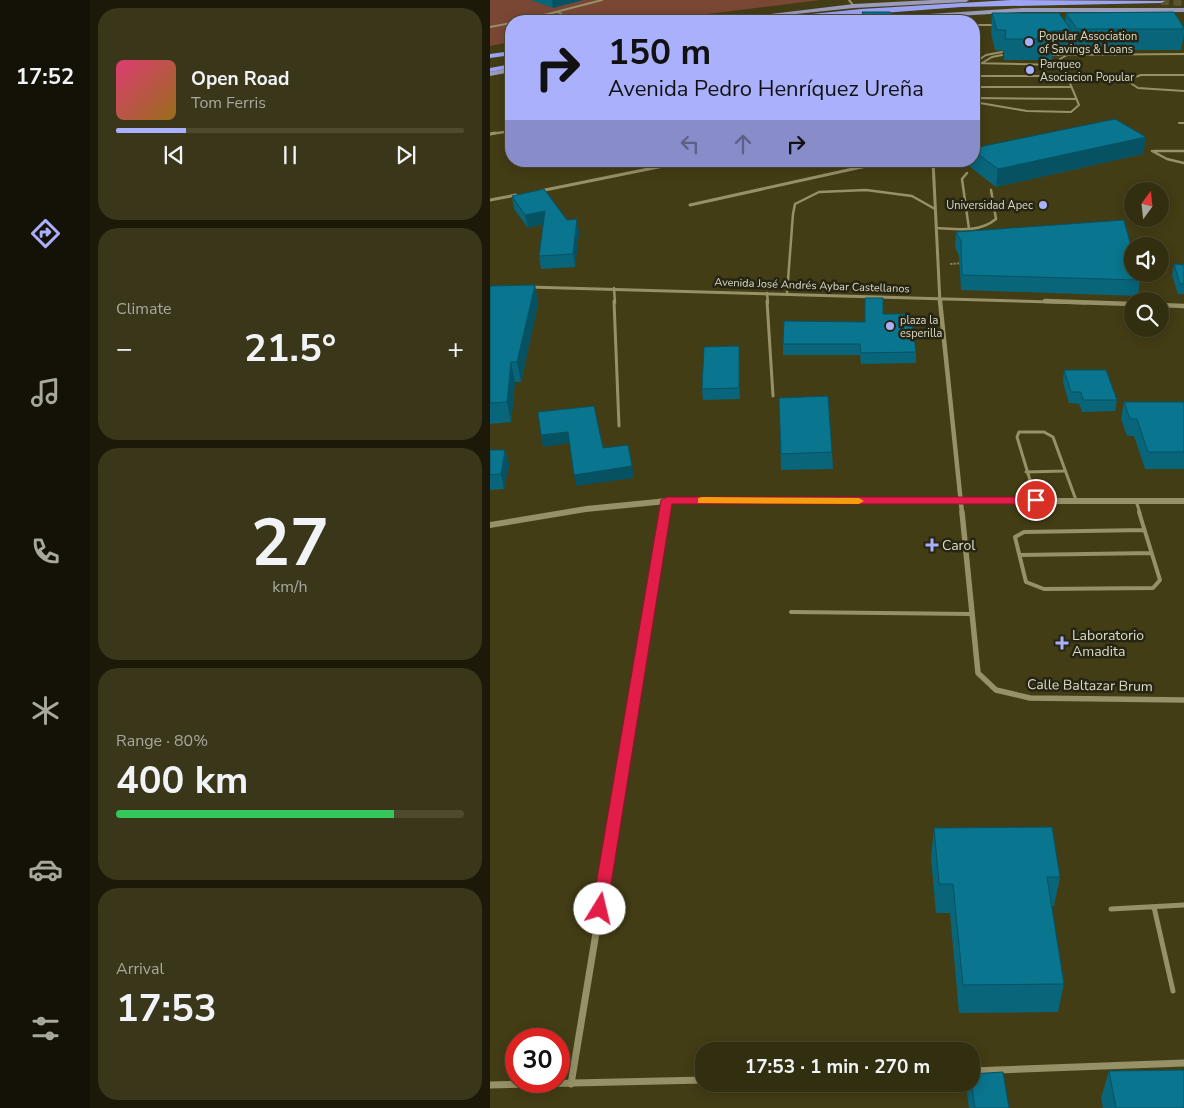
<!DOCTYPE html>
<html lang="en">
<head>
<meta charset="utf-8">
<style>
	body { margin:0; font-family:"Nunito Sans",sans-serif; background:#3a3619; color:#f1f3f6; height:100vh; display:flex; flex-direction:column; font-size:19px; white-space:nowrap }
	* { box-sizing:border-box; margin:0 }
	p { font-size:16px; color:#a8a89f }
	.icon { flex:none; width:28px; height:28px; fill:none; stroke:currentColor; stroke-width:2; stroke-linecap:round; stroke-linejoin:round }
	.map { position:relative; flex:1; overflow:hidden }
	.drawer { display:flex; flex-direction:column; gap:8px; padding:8px; background:#1c1909; width:400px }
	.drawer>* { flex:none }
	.hud { position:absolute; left:15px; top:15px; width:475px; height:152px; border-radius:20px; box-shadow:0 2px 12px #0003,0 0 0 1px #4d4a30; background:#aab0fb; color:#111; overflow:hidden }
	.needle { width:32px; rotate:15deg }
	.buttons { position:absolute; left:634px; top:182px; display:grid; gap:10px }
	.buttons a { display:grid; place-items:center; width:45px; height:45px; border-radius:50%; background:#322e10; box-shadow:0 2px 12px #0003,0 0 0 1px #4d4a30; font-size:25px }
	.speed { position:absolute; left:15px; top:1028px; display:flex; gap:10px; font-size:25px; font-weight:700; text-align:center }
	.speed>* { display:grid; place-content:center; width:65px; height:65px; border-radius:50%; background:#322e10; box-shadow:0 2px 12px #0003,0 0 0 1px #4d4a30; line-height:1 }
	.speed .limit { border:8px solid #d22; background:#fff; color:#111 }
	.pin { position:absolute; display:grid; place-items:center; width:42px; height:42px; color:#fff; margin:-21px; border:2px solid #fff; border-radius:50%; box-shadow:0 1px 5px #0007 }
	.me { position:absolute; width:55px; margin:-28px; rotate:9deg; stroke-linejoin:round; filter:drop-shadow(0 0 4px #0008) }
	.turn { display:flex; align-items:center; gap:18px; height:105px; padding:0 20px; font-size:22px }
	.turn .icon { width:65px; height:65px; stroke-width:2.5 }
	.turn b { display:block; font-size:35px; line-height:42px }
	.lanes { display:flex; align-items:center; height:48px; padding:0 20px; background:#0003; justify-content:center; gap:25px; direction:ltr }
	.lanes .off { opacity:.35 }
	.big { font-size:38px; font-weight:700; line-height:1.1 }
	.drawer .tile { flex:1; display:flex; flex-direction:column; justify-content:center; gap:8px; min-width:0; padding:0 18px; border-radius:20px; background:#3a3619 }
	.drawer .dial { align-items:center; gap:0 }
	.dial b { font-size:65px; line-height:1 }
	.song { display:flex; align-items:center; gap:15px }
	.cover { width:60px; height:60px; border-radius:8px; background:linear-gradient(135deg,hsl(340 70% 55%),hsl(40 70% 35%)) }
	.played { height:5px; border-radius:2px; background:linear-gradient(90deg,#aab0fb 20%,#4d4a30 20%) }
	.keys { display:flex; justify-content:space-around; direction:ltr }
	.heat { display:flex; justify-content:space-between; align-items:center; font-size:28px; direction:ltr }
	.charge { height:8px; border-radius:4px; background:linear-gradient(90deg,#34c759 80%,#4d4a30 0) }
	.trip { position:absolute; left:205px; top:1042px; width:285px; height:50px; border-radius:20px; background:#322e10; box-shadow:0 2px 12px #0003,0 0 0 1px #4d4a30; font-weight:700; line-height:50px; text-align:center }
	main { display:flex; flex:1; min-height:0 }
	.menu { display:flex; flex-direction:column; width:90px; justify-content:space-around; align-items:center; background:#141206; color:#a8a89f }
	.menu .icon { width:35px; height:35px }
	.menu .current { color:#aab0fb }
	.menu b { font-size:22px; color:#f1f3f6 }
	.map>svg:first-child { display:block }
	.green { fill:#7b4735 }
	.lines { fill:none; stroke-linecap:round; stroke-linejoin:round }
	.motorway-tunnel { stroke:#5a552f; stroke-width:8; stroke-dasharray:8 4.5; stroke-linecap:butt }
	.path { stroke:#837e5d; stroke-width:2; stroke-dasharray:2.5 1; stroke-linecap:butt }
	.service-far4 { stroke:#979167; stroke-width:2 }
	.service-far3 { stroke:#979167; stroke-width:2.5 }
	.service-far2 { stroke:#979167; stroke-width:3 }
	.service-far1 { stroke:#979167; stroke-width:4 }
	.service { stroke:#979167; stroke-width:5 }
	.minor-far4 { stroke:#979167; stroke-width:2.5 }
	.minor-far3 { stroke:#979167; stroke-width:3 }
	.minor-far2 { stroke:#979167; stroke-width:4.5 }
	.minor-far1 { stroke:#979167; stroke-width:5.5 }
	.minor { stroke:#979167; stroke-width:7 }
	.secondary { fill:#979167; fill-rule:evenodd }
	.primary { fill:#9b9cbc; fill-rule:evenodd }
	.motorway { fill:#9da3f5; fill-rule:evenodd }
	.wall { fill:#08657a }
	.shaded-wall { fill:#065263 }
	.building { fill:#09758e; stroke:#065263 }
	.route { fill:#e11d48; stroke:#92132f }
	.slow { fill:#f59e0b }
	.poi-dot { fill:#aab0fb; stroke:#262413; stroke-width:2 }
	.labels { text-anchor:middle; stroke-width:5; stroke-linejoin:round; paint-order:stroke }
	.far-poi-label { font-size:11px; fill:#dedbc5; stroke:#262413; text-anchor:start }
	.far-street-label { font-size:11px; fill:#dedbc5; stroke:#262413 }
	.poi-label { font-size:14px; fill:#dedbc5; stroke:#262413; text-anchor:start }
	.street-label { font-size:14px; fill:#dedbc5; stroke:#262413 }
</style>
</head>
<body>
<main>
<nav class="menu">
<b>17:52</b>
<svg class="icon current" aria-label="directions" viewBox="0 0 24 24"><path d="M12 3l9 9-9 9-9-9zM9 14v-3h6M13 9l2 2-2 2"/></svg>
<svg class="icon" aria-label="music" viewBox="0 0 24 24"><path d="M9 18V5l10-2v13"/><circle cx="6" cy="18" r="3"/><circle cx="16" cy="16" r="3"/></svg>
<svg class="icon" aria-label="phone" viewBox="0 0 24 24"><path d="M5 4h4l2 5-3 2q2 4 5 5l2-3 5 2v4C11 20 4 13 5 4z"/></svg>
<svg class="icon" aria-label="climate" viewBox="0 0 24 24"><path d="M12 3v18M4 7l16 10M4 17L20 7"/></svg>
<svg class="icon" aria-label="car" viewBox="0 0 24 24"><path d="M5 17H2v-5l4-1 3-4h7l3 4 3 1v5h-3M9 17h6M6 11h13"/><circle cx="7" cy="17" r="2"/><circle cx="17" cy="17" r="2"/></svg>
<svg class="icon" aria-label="filters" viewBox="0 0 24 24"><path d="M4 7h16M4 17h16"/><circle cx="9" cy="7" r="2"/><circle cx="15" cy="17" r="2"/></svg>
</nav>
<section class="drawer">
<div class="tile">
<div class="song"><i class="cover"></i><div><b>Open Road</b><p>Tom Ferris</p></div></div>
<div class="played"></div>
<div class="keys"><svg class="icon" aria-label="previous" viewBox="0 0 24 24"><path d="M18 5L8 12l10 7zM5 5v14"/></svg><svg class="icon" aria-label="pause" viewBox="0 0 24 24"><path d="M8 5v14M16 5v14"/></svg><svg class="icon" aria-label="next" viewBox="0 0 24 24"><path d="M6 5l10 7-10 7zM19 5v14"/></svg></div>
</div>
<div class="tile"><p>Climate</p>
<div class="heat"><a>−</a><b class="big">21.5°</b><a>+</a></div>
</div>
<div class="tile dial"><b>27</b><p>km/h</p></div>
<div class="tile"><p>Range · 80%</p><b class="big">400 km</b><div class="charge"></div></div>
<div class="tile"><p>Arrival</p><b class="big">17:53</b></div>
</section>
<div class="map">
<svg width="694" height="1108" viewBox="0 0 694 1108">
	<rect width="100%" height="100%" fill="#433d15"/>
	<!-- green -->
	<path class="green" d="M 0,0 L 330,0 L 161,21 L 21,21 L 21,42 L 0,46 Z"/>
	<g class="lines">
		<!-- motorway-tunnel -->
		<path class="motorway-tunnel" d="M 671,1 L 694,2"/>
		<!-- path -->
		<path class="path" d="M 181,21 L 191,21
			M 460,264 L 474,263"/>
		<!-- service-far4 -->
		<path class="service-far4" d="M 359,0 L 364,6
			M 68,12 L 83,21
			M 31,21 L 112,0
			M 484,25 L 504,25
			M 0,27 L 21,23
			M 484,52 L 485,48
			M 560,55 L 694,54
			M 484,63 L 572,65
			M 484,63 L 496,55 L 512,52
			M 492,63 L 502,57 L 512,55
			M 694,75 L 651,75 L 636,80 L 648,88 L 694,91
			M 484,76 L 576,76
			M 484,87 L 581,87
			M 484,98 L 586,99
			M 484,102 L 537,111 L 581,112 L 589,105 L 570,59 L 579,54
			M 689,123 L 694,123"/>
		<!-- service-far3 -->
		<path class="service-far3" d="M 662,151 L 677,159 L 694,163
			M 664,151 L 694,151
			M 477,173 L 472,179 L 479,229
			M 446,228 C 467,229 489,233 506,219 L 501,190
			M 124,288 L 125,303
			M 277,293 L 278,303
			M 297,293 L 303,214 L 305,204 L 329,192 L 376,190 L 422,196 L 445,209"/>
		<!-- service-far2 -->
		<path class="service-far2" d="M 124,301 L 129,426
			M 277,301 L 283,396
			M 536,472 L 574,471
			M 546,500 L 527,437 L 529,432 L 554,432 L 563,437 L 586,500
			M 646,501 L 650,513"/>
		<!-- service-far1 -->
		<path class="service-far1" d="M 649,512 L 670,580 L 663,588 L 554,589 L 536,582 L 525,537 L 534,532 L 654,530
			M 530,555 L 661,553
			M 301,612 L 482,614"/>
		<!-- service -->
		<path class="service" d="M 664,907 L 683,991
			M 621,909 L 694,905"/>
		<!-- minor-far4 -->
		<path class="minor-far4" d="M 416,17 L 422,21
			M 0,134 L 21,131"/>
		<!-- minor-far3 -->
		<path class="minor-far3" d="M 0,134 L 5,133
			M 443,161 L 450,303
			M 50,191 L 198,161
			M 0,200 L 26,195
			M 200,205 L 399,161
			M 38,287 L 596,303"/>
		<!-- minor-far2 -->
		<path class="minor-far2" d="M 450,301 L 472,513
			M 555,301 L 642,304
			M 670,305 L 694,306
			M 175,513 L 177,501"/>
		<!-- minor-far1 -->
		<path class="minor-far1" d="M 472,512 L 488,673 L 506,690 L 540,698 L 694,700
			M 131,777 L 175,512"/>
		<!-- minor -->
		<path class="minor" d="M 481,1071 L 694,1063
			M 81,1084 L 132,776
			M 0,1085 L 214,1080"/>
		<!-- secondary -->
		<path class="secondary" d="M 177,498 L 694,498 L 694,504 L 177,504 L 96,512 L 0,528 L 0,522 L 96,506 Z"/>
		<!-- primary -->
		<path class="primary" d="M 442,0 L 479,0 L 476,2 L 364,8 L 239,21 L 221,21 L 364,4 Z
			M 532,8 L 694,8 L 694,12 L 532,12 L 387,21 L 359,21 L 362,19 Z
			M 21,68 L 21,72 L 0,76 L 0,72 Z"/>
		<!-- motorway -->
		<path class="motorway" d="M 521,0 L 675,1 L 671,3 L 471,7 L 289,21 L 267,21 L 271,19 L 371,9 Z
			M 21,51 L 21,55 L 0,58 L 0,54 Z
			M 21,64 L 21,68 L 0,72 L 0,68 Z"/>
	</g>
	<!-- wall -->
	<path class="wall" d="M 41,0 L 93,0 L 63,8 Z
		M 502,13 L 575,22 L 576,13 L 694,28 L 694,35 L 691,50 L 584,50 L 579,42 L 578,51 L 563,52 L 562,60 L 514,60 L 514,51 L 505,50 L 501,33 Z
		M 656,137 L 653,154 L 506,187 L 479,166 L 479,161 L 484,161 L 484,148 Z
		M 22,196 L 77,220 L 89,232 L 85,267 L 51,269 L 49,256 L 53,224 L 38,228 L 24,209 Z
		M 466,232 L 650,280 L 648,296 L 471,290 L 469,256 L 465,247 Z
		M 684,264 L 694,265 L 694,294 L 688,294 L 682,275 Z
		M 45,285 L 48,304 L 31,382 L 25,382 L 21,422 L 0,424 L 0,286 Z
		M 393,314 L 426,352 L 426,363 L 371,364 L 370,355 L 293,355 L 293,344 L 374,322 Z
		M 249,346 L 250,399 L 213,400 L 212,389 Z
		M 574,370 L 627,400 L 625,411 L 592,412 L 589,404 L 579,403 L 573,382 Z
		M 289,398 L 342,452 L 343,469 L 291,470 Z
		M 634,402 L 694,402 L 694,469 L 655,469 L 644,436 L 637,436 L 631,419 Z
		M 0,450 L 15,450 L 19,464 L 14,489 L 0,490 Z
		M 444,828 L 570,877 L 564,906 L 562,906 L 574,984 L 568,1012 L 469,1013 L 460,913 L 446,913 L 441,858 Z
		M 619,1071 L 694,1108 L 613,1108 L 611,1098 Z
		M 481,1074 L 519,1108 L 479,1108 L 477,1094 L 479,1084 L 481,1084 Z"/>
	<!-- shaded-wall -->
	<path class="shaded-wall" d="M 62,0 L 93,0 L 63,8 Z
		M 656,137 L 653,154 L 506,187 L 508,169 Z
		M 55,211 L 57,223 L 38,228 L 35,215 Z
		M 87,219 L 89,232 L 85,267 L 83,254 Z
		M 45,285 L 48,304 L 31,382 L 27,362 Z
		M 249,346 L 249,357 L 250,399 L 249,388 Z
		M 21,362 L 25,382 L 21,422 L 17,402 Z
		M 78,432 L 80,443 L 53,447 L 51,435 Z
		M 15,450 L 19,464 L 14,489 L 11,474 Z
		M 142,466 L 144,478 L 86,486 L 84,475 Z"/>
	<!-- building -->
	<path class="building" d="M 372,12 L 400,12 L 408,21 L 345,21 L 342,17 L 373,15 Z
		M 684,12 L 694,28 L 694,29 L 587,29 L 576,13 Z
		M 502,13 L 569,13 L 581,30 L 561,31 L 560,35 L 564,39 L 515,39 L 516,30 L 507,30 Z
		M 625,119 L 656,137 L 508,169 L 484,151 L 484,148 Z
		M 54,189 L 77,220 L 87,219 L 83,254 L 49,256 L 55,211 L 35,215 L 22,196 Z
		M 634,220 L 642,250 L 642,274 L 649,274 L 650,280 L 472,275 L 471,241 L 466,232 Z
		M 684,264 L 694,265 L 694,284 L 690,284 Z
		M 45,285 L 27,362 L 21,362 L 17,402 L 0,403 L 0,286 Z
		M 375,298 L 393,298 L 393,314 L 421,314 L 426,352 L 371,353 L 370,344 L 293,344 L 294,321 L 375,322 Z
		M 249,346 L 249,388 L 212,389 L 214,347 Z
		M 574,370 L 616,370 L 627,400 L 593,400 L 591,392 L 581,392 Z
		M 338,396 L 342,452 L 291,454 L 289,398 Z
		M 634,402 L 694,402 L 694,452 L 658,452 L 647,419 L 640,419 Z
		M 104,406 L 113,448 L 138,445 L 142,466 L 84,475 L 78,432 L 51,435 L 48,412 Z
		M 0,450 L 15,450 L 11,474 L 0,475 Z
		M 562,827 L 570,877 L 557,877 L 574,984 L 473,985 L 463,884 L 449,884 L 444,828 Z
		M 694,1070 L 694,1108 L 626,1108 L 619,1071 Z
		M 513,1072 L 519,1108 L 485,1108 L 481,1080 L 481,1074 Z"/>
	<!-- route -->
	<path class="route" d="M 177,497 L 546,497 L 552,500 L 546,504 L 182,504 L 117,909 L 115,914 L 110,916 L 105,914 L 102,909 L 171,500 Z"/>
	<!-- slow -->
	<path class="slow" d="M 212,497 L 369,498 L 374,501 L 369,504 L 208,503 L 208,498 Z"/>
	<!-- markers -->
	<g class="poi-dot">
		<circle cx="539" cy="42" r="5"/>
		<circle cx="540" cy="70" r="5"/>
		<circle cx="553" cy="205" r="5"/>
		<circle cx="400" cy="326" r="5"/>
		<path d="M439.5 537.5h5v5h5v5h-5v5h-5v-5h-5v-5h5z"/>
		<path d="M569.5 635.5h5v5h5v5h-5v5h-5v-5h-5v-5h5z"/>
	</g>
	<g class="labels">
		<!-- far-poi labels -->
		<g class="far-poi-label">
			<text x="549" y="40">Popular Association<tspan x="549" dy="13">of Savings &amp; Loans</tspan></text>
			<text x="550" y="68">Parqueo<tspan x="550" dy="13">Asociacion Popular</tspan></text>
			<text x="543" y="209" text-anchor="end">Universidad Apec</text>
			<text x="410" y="324">plaza la<tspan x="410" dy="13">esperilla</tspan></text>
		</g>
		<!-- far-street labels -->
		<g class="far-street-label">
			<text transform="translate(322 285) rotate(2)" y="4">Avenida José Andrés Aybar Castellanos</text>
		</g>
		<!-- poi labels -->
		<g class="poi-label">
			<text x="452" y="550">Carol</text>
			<text x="582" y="640">Laboratorio<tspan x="582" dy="16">Amadita</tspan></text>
		</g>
		<!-- street labels -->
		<g class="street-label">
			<text transform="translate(600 685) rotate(1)" y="5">Calle Baltazar Brum</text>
		</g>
	</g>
</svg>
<div class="buttons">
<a><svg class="needle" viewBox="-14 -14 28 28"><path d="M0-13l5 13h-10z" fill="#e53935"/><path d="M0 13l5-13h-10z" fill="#a8a89f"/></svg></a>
<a><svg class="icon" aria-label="sound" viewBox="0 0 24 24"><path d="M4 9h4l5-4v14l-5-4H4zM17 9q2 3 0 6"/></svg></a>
<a><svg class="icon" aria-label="search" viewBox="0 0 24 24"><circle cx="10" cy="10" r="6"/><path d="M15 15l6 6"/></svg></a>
</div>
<div class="speed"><div class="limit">30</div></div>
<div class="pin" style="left:546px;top:500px;background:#d93025"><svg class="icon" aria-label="arrive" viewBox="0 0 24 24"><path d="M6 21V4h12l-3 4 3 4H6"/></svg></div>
<svg class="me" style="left:110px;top:909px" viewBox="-20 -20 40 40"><circle r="19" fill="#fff"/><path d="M0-13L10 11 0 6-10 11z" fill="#e11d48"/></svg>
<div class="trip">17:53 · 1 min · 270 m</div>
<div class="hud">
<div class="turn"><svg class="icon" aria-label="right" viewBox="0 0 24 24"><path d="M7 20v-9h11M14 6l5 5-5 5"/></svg><div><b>150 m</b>Avenida Pedro Henríquez Ureña</div></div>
<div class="lanes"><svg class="icon off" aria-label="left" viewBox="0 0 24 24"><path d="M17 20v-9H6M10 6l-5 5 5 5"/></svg><svg class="icon off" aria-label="ahead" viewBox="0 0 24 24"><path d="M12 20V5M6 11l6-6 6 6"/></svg><svg class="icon" aria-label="right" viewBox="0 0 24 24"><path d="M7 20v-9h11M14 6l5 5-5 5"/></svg></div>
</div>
</div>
</main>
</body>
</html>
